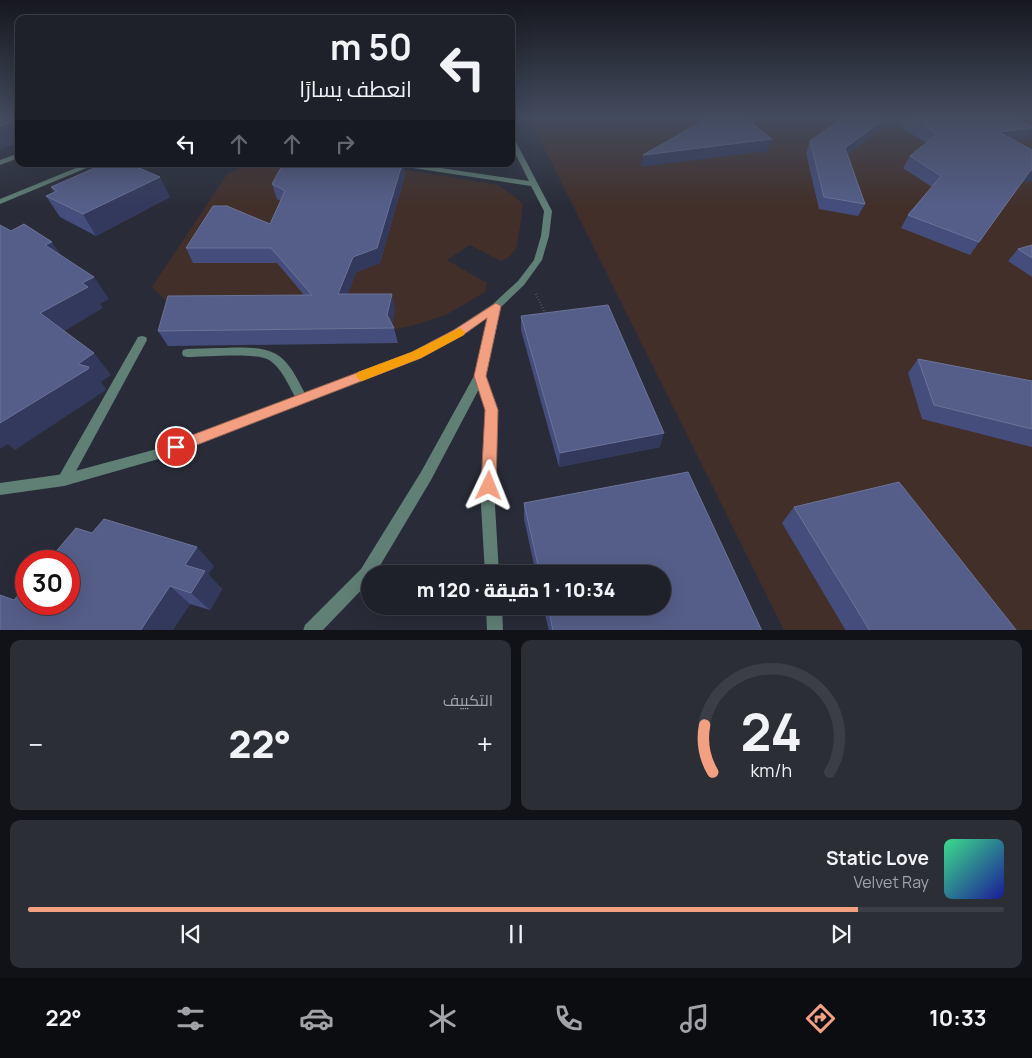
<!DOCTYPE html>
<html lang="ar">
<head>
<meta charset="utf-8">
<style>
	body { margin:0; font-family:Manrope,Cairo,sans-serif; background:#2c2e36; color:#f1f3f6; direction:rtl; height:100vh; display:flex; flex-direction:column; font-size:19px; white-space:nowrap }
	* { box-sizing:border-box; margin:0 }
	p { font-size:16px; color:#a1a3a8 }
	.icon { flex:none; width:28px; height:28px; fill:none; stroke:currentColor; stroke-width:2; stroke-linecap:round; stroke-linejoin:round }
	.map { position:relative; height:630px; overflow:hidden; direction:ltr }
	.drawer { display:flex; flex-direction:column; gap:10px; padding:10px; background:#111217; flex:1 }
	.drawer>* { flex:none }
	.hud { position:absolute; left:15px; top:15px; width:500px; height:152px; border-radius:10px; box-shadow:0 5px 20px #0002,0 0 0 1px #3c3e47; direction:rtl; background:#1f212a; color:#f1f3f6; overflow:hidden }
	.speed { position:absolute; left:15px; top:550px; display:flex; gap:10px; font-size:25px; font-weight:700; text-align:center }
	.speed>* { display:grid; place-content:center; width:65px; height:65px; border-radius:50%; background:#1f212a; box-shadow:0 5px 20px #0002,0 0 0 1px #3c3e47; line-height:1 }
	.speed .limit { border:8px solid #d22; background:#fff; color:#111 }
	.pin { position:absolute; display:grid; place-items:center; width:42px; height:42px; color:#fff; margin:-21px; border:2px solid #fff; border-radius:50%; box-shadow:0 1px 5px #0007 }
	.me { position:absolute; width:55px; margin:-28px; rotate:2deg; stroke-linejoin:round; filter:drop-shadow(0 0 4px #0008) }
	.turn { display:flex; align-items:center; gap:18px; height:105px; padding:0 20px; font-size:22px }
	.turn .icon { width:65px; height:65px; stroke-width:2.5 }
	.turn b { display:block; font-size:35px; line-height:42px }
	.lanes { display:flex; align-items:center; height:48px; padding:0 20px; background:#0003; justify-content:center; gap:25px; direction:ltr }
	.lanes .off { opacity:.35 }
	.big { font-size:38px; font-weight:800; line-height:1.1 }
	.drawer .card { flex:1; display:flex; flex-direction:column; justify-content:center; gap:8px; min-width:0; padding:0 18px; border-radius:10px; background:#2c2e36 }
	.drawer .dial { align-items:center; gap:0 }
	.dial svg { height:130px; overflow:visible; fill:none; stroke:#3c3e47; stroke-width:7; stroke-linecap:round; text-anchor:middle }
	.dial text { fill:#f1f3f6; stroke:none }
	.song { display:flex; align-items:center; gap:15px }
	.cover { width:60px; height:60px; border-radius:8px; background:linear-gradient(135deg,hsl(150 70% 55%),hsl(240 70% 35%)) }
	.played { height:5px; border-radius:2px; background:linear-gradient(90deg,#f3a082 85%,#3c3e47 85%) }
	.keys { display:flex; justify-content:space-around; direction:ltr }
	.heat { display:flex; justify-content:space-between; align-items:center; font-size:28px; direction:ltr }
	.drawer .tiles { flex:1; display:grid; gap:10px; grid-template-columns:1fr 1fr }
	.card:last-child { grid-column:span 2 }
	.trip { position:absolute; left:361px; top:565px; width:310px; height:50px; border-radius:25px; background:#1f212a; box-shadow:0 5px 20px #0002,0 0 0 1px #3c3e47; font-weight:800; line-height:50px; text-align:center; direction:rtl }
	.menu { display:flex; height:80px; justify-content:space-around; align-items:center; background:#0c0d11; color:#a1a3a8 }
	.menu .icon { width:35px; height:35px }
	.menu .on { color:#f3a082 }
	.menu b { font-size:22px; color:#f1f3f6 }
	.map>svg:first-child { display:block }
	.education { fill:#422f29 }
	.lines { fill:none; stroke-linecap:round; stroke-linejoin:round }
	.path { stroke:#696c76; stroke-width:2.5; stroke-dasharray:0.5 2.5; stroke-linecap:butt }
	.service { fill:#607f75; fill-rule:evenodd }
	.minor { fill:#607f75; fill-rule:evenodd }
	.wall { fill:#444d7c }
	.shaded-wall { fill:#32395c }
	.building { fill:#555e88; stroke:#6b7398 }
	.route { fill:#f3a082; stroke:#9e6854 }
	.slow { fill:#f59e0b }
</style>
</head>
<body>
<div class="map">
<svg width="1032" height="631" viewBox="0 0 1032 631">
	<rect width="100%" height="100%" fill="#292c38"/>
	<!-- education -->
	<path class="education" d="M 529,117 L 1032,117 L 1032,630 L 784,630 Z
		M 249,164 L 370,164 L 498,185 L 519,200 L 523,205 L 517,247 L 509,257 L 501,261 L 470,245 L 447,260 L 487,283 L 485,292 L 446,315 L 415,325 L 391,330 L 395,310 L 177,311 L 152,287 L 228,173 Z"/>
	<g class="lines">
		<!-- path -->
		<path class="path" d="M 536,294 L 546,315"/>
		<!-- service -->
		<path class="service" d="M 86,164 L 96,164 L 0,204 L 0,199 Z
			M 142,336 L 146,337 L 147,340 L 69,484 L 64,486 L 59,484 L 57,480 L 59,476 L 138,337 Z
			M 218,348 C 236,348 261,345 276,354 C 291,362 300,385 308,399 L 306,402 L 302,404 L 298,402 C 290,389 283,369 269,360 C 257,352 204,357 187,357 L 183,356 L 182,353 L 183,350 L 187,349 Z"/>
		<!-- minor -->
		<path class="minor" d="M 511,136 L 514,138 L 552,211 L 549,236 L 542,260 L 524,285 L 501,307 L 486,376 L 498,410 L 495,505 L 499,574 L 485,574 L 481,505 L 486,410 L 479,389 L 431,480 L 375,574 L 370,574 L 370,581 L 322,631 L 303,631 L 305,625 L 361,569 L 421,472 L 474,376 L 489,316 L 463,335 L 421,358 L 162,458 L 64,486 L 0,495 L 0,483 L 64,474 L 157,449 L 413,352 L 455,329 L 493,304 L 518,281 L 534,260 L 541,236 L 544,211 L 531,186 L 400,166 L 396,164 L 413,164 L 529,181 L 511,145 Z
			M 19,153 L 19,158 L 0,165 L 0,160 Z
			M 486,606 L 502,606 L 503,631 L 487,631 Z"/>
	</g>
	<!-- wall -->
	<path class="wall" d="M 844,117 L 1014,117 L 1027,139 L 1014,141 L 1021,183 L 970,255 L 901,228 L 908,215 L 932,187 L 903,168 L 910,156 L 927,143 L 899,126 L 882,128 L 848,154 L 865,204 L 858,216 L 819,209 L 806,153 L 810,141 Z
		M 283,164 L 403,164 L 405,175 L 380,263 L 356,272 L 348,294 L 395,309 L 392,324 L 394,328 L 398,343 L 168,346 L 158,331 L 304,295 L 277,263 L 193,263 L 186,248 L 270,224 L 281,201 L 277,199 L 272,184 Z
		M 51,187 L 170,197 L 96,236 L 60,217 L 46,196 L 54,192 Z
		M 1032,245 L 1032,277 L 1008,261 L 1018,249 Z
		M 521,316 L 660,447 L 559,467 L 521,330 Z
		M 918,359 L 1032,381 L 1032,447 L 922,419 L 908,373 Z
		M 688,472 L 762,631 L 549,631 L 543,606 L 662,606 L 662,574 L 536,574 L 524,519 L 524,503 Z
		M 794,507 L 1017,631 L 846,631 L 782,523 Z
		M 92,533 L 214,566 L 208,574 L 222,589 L 210,610 L 190,604 L 172,631 L 0,631 L 14,600 Z"/>
	<!-- shaded-wall -->
	<path class="shaded-wall" d="M 886,117 L 903,117 L 899,126 L 882,128 L 840,160 L 845,148 Z
		M 19,119 L 19,142 L 0,150 L 0,126 Z
		M 1032,128 L 1032,131 L 1027,139 L 991,144 L 999,132 Z
		M 772,139 L 768,151 L 641,167 L 643,155 Z
		M 402,164 L 403,164 L 405,175 L 380,263 L 356,272 L 343,310 L 338,294 L 353,257 Z
		M 1032,170 L 1032,181 L 1021,183 L 1030,171 Z
		M 160,177 L 170,197 L 96,236 L 83,214 Z
		M 52,242 L 67,264 L 45,245 Z
		M 94,277 L 109,299 L 100,304 L 103,308 L 58,335 L 40,313 L 82,283 Z
		M 392,294 L 395,309 L 391,328 L 387,315 Z
		M 94,353 L 111,375 L 101,382 L 106,389 L 106,390 L 15,450 L 8,444 L 0,449 L 0,423 L 78,364 Z
		M 664,433 L 660,447 L 559,467 L 560,453 Z
		M 197,547 L 214,566 L 208,574 L 222,589 L 210,610 L 191,593 L 185,565 Z
		M 170,586 L 190,604 L 172,631 L 140,631 Z"/>
	<!-- building -->
	<path class="building" d="M 0,117 L 19,117 L 19,119 L 0,126 Z
		M 710,117 L 745,117 L 772,139 L 643,155 Z
		M 844,117 L 886,117 L 845,148 L 865,204 L 824,197 L 810,141 Z
		M 909,117 L 1014,117 L 1032,126 L 1032,128 L 999,132 L 1032,150 L 1032,170 L 1030,171 L 979,242 L 908,215 L 941,176 L 910,156 L 937,134 Z
		M 104,164 L 130,164 L 160,177 L 83,214 L 46,196 L 57,191 L 51,187 Z
		M 283,164 L 402,164 L 377,248 L 353,257 L 338,294 L 392,294 L 387,315 L 394,328 L 158,331 L 168,296 L 312,295 L 271,248 L 186,248 L 213,206 L 227,206 L 270,224 L 285,191 L 272,184 Z
		M 24,224 L 52,242 L 45,245 L 94,277 L 82,283 L 88,287 L 40,313 L 94,353 L 78,364 L 89,367 L 88,369 L 0,423 L 0,225 L 11,231 Z
		M 1032,245 L 1032,258 L 1018,249 Z
		M 608,305 L 664,433 L 560,453 L 521,316 Z
		M 918,359 L 1032,381 L 1032,429 L 934,405 Z
		M 688,472 L 762,631 L 553,631 L 548,606 L 662,606 L 662,574 L 540,574 L 524,503 Z
		M 899,482 L 1017,631 L 870,631 L 794,507 Z
		M 104,519 L 197,547 L 185,565 L 205,571 L 191,593 L 170,586 L 140,631 L 0,631 L 0,595 L 14,600 L 26,586 L 26,604 L 69,604 L 69,561 L 48,561 L 76,528 L 92,533 Z"/>
	<!-- sky -->
	<linearGradient id="sky" x2="0" y2="1"><stop stop-color="#17181f"/><stop offset="0.57" stop-color="#434b5e"/><stop offset="1" stop-color="#434b5e" stop-opacity="0"/></linearGradient>
	<rect width="1032" height="206" fill="url(#sky)"/>
	<!-- route -->
	<path class="route" d="M 496,303 L 501,306 L 486,376 L 498,410 L 496,486 L 494,491 L 489,493 L 483,491 L 481,486 L 485,410 L 474,376 L 487,318 L 463,335 L 421,358 L 176,453 L 171,451 L 169,447 L 171,443 L 412,352 L 454,330 Z"/>
	<!-- slow -->
	<path class="slow" d="M 460,328 L 465,332 L 464,335 L 421,358 L 362,381 L 358,379 L 356,376 L 358,372 L 412,352 Z"/>
</svg>
<div class="speed"><div class="limit">30</div></div>
<div class="pin" style="left:176px;top:447px;background:#d93025"><svg class="icon" aria-label="arrive" viewBox="0 0 24 24"><path d="M6 21V4h12l-3 4 3 4H6"/></svg></div>
<svg class="me" style="left:489px;top:486px" viewBox="-20 -20 40 40"><path d="M0-17L14 15 0 8-14 15z" fill="#f3a082" stroke="#fff" stroke-width="4"/></svg>
<div class="trip">10:34 · 1 دقيقة · 120 m</div>
<div class="hud">
<div class="turn"><svg class="icon" aria-label="left" viewBox="0 0 24 24"><path d="M17 20v-9H6M10 6l-5 5 5 5"/></svg><div><b>50 m</b>انعطف يسارًا</div></div>
<div class="lanes"><svg class="icon" aria-label="left" viewBox="0 0 24 24"><path d="M17 20v-9H6M10 6l-5 5 5 5"/></svg><svg class="icon off" aria-label="ahead" viewBox="0 0 24 24"><path d="M12 20V5M6 11l6-6 6 6"/></svg><svg class="icon off" aria-label="ahead" viewBox="0 0 24 24"><path d="M12 20V5M6 11l6-6 6 6"/></svg><svg class="icon off" aria-label="right" viewBox="0 0 24 24"><path d="M7 20v-9h11M14 6l5 5-5 5"/></svg></div>
</div>
</div>
<section class="drawer">
<div class="tiles">
<div class="card dial"><svg viewBox="0 0 100 80">
<path d="M14 69A42 42 0 1 1 86 69"/>
<path d="M14 69A42 42 0 0 1 9 40" stroke="#f3a082"/>
<text x="50" y="56" font-size="32" font-weight="700">24</text>
<text x="50" y="72" font-size="11">km/h</text>
</svg></div>
<div class="card"><p>التكييف</p>
<div class="heat"><a>−</a><b class="big">22°</b><a>+</a></div>
</div>
<div class="card">
<div class="song"><i class="cover"></i><div><b>Static Love</b><p>Velvet Ray</p></div></div>
<div class="played"></div>
<div class="keys"><svg class="icon" aria-label="previous" viewBox="0 0 24 24"><path d="M18 5L8 12l10 7zM5 5v14"/></svg><svg class="icon" aria-label="pause" viewBox="0 0 24 24"><path d="M8 5v14M16 5v14"/></svg><svg class="icon" aria-label="next" viewBox="0 0 24 24"><path d="M6 5l10 7-10 7zM19 5v14"/></svg></div>
</div>
</div>
</section>
<nav class="menu">
<b>10:33</b>
<svg class="icon on" aria-label="directions" viewBox="0 0 24 24"><path d="M12 3l9 9-9 9-9-9zM9 14v-3h6M13 9l2 2-2 2"/></svg>
<svg class="icon" aria-label="music" viewBox="0 0 24 24"><path d="M9 18V5l10-2v13"/><circle cx="6" cy="18" r="3"/><circle cx="16" cy="16" r="3"/></svg>
<svg class="icon" aria-label="phone" viewBox="0 0 24 24"><path d="M5 4h4l2 5-3 2q2 4 5 5l2-3 5 2v4C11 20 4 13 5 4z"/></svg>
<svg class="icon" aria-label="climate" viewBox="0 0 24 24"><path d="M12 3v18M4 7l16 10M4 17L20 7"/></svg>
<svg class="icon" aria-label="car" viewBox="0 0 24 24"><path d="M5 17H2v-5l4-1 3-4h7l3 4 3 1v5h-3M9 17h6M6 11h13"/><circle cx="7" cy="17" r="2"/><circle cx="17" cy="17" r="2"/></svg>
<svg class="icon" aria-label="filters" viewBox="0 0 24 24"><path d="M4 7h16M4 17h16"/><circle cx="9" cy="7" r="2"/><circle cx="15" cy="17" r="2"/></svg>
<b>22°</b>
</nav>
</body>
</html>
